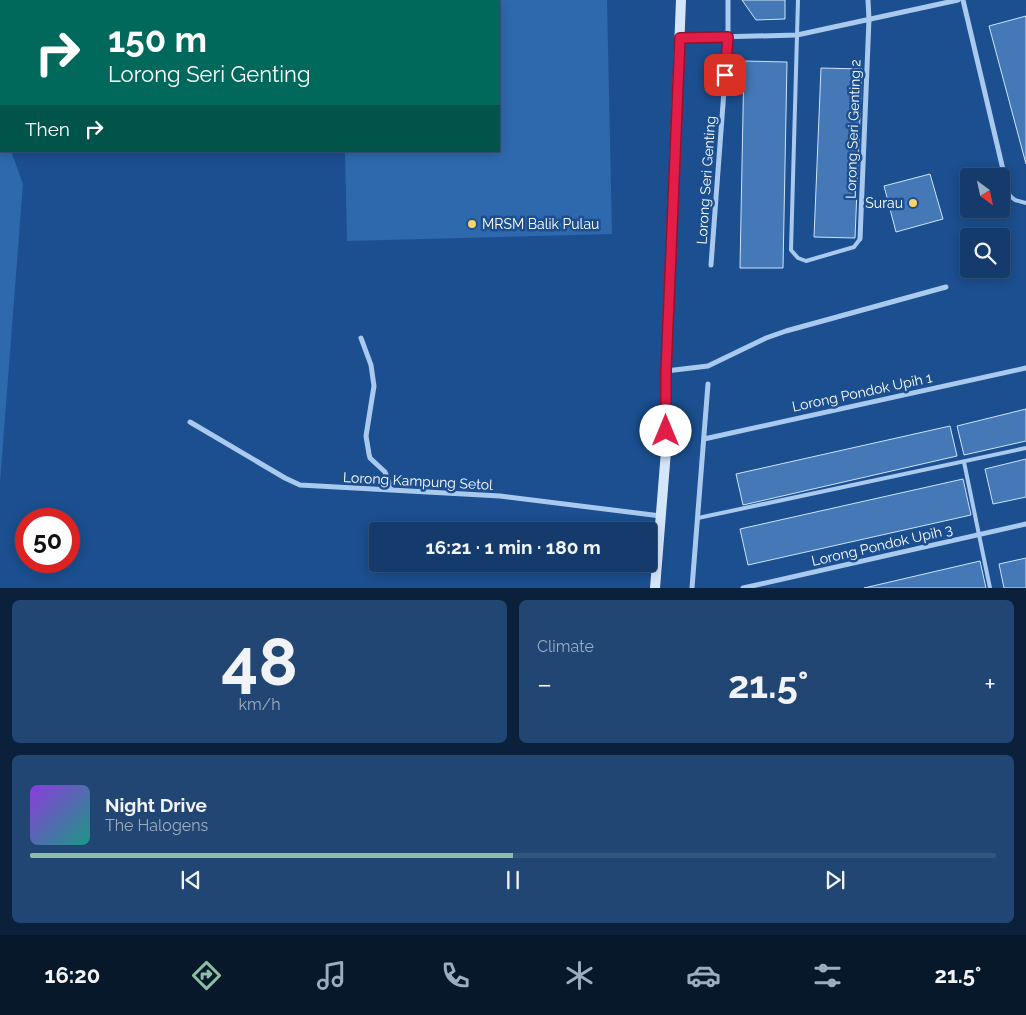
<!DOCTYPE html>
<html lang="en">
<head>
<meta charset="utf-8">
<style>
	body { margin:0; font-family:Raleway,sans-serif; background:#214673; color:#f1f3f6; height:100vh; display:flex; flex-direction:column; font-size:19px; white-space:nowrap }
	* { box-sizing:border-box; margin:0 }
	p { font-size:16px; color:#9dadc1 }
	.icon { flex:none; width:28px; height:28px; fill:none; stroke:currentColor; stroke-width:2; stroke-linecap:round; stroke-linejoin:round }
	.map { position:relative; height:588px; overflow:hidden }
	.drawer { display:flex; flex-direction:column; gap:12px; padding:12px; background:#0b203b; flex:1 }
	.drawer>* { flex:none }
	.banner { position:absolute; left:0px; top:0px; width:500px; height:152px; box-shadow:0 2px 12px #0003,0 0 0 1px #33557e; background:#00695c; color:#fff; overflow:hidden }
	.needle { width:32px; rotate:147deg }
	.controls { position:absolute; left:960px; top:168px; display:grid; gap:10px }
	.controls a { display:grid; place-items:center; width:50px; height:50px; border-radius:5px; background:#143b6b; box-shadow:0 2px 12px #0003,0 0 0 1px #33557e; font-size:25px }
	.speed { position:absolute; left:15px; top:508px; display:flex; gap:10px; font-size:25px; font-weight:700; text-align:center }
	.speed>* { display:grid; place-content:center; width:65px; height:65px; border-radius:50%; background:#143b6b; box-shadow:0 2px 12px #0003,0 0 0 1px #33557e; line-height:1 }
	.speed .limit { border:8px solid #d22; background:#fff; color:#111 }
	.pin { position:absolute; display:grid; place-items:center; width:42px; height:42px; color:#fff; margin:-21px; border-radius:10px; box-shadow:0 2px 8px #0006 }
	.me { position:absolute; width:55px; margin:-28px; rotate:0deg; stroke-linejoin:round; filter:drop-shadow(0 0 4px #0008) }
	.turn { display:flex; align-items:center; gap:18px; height:105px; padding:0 25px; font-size:22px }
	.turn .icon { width:65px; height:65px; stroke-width:2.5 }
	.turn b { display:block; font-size:35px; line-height:42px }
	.then { display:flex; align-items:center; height:48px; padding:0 25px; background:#0003; gap:10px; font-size:19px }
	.big { font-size:38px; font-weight:700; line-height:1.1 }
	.drawer .tile { flex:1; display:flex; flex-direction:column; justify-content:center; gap:8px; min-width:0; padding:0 18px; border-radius:8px; background:#214673 }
	.drawer .dial { align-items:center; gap:0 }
	.dial b { font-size:65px; line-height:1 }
	.song { display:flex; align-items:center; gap:15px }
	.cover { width:60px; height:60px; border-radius:8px; background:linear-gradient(135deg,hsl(270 70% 55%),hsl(170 70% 35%)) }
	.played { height:5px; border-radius:2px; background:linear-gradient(90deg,#8abfa5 50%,#33557e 50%) }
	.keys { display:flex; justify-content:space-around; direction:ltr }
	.heat { display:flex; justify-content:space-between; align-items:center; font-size:28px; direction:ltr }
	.drawer .tiles { flex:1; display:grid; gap:12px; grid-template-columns:1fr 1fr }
	.tile:last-child { grid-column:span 2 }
	.trip { position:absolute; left:369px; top:522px; width:288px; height:50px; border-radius:5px; background:#143b6b; box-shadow:0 2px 12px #0003,0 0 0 1px #33557e; font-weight:700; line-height:50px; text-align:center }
	.tab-bar { display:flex; height:80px; justify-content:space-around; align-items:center; background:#08182b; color:#9dadc1 }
	.tab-bar .icon { width:35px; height:35px }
	.tab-bar .on { color:#8abfa5 }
	.tab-bar b { font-size:22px; color:#f1f3f6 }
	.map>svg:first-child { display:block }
	.green { fill:#2e69ad }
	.building { fill:#4478b7; stroke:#cfe3fa }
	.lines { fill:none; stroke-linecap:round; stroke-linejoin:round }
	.lane { stroke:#a9c9ee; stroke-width:4 }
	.street { stroke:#a9c9ee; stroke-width:5 }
	.secondary { stroke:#d6e6fa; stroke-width:10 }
	.route-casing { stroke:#92132f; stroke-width:12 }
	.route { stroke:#e11d48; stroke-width:9 }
	.poi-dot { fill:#ffd166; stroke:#1b4f8f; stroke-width:2 }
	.labels { text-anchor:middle; stroke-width:5; stroke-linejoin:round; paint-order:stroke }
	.street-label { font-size:14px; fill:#fff; stroke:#1b4f8f }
	.poi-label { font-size:14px; fill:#fff; stroke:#1b4f8f; text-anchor:end }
</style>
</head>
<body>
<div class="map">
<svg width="1026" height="588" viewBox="0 0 1026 588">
	<rect width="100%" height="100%" fill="#1b4f8f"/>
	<!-- green -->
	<path class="green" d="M 342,0 L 607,0 L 612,234 L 347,241 L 345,151 L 499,151 L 499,1 Z
		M 0,123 L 1,151 L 11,151 L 23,184 L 0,483 Z"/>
	<!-- building -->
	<path class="building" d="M 742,0 L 785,0 L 785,19 L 756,20 Z
		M 1026,16 L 1026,164 L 989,26 Z
		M 744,61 L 787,62 L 783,268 L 740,268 Z
		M 821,68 L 862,69 L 855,238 L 814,237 Z
		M 930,174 L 943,219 L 896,232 L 884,186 Z
		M 1026,409 L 1026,441 L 964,455 L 957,426 Z
		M 950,426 L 957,456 L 743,505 L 736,474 Z
		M 1026,459 L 1026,497 L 993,504 L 985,469 Z
		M 963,479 L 971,515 L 748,565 L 740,529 Z
		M 1026,558 L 1026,588 L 1004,588 L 999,564 Z
		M 980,561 L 986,588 L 864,588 Z"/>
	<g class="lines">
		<!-- lane -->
		<path class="lane" d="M 1,0 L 1,4
			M 305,0 L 305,1
			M 798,0 L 791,250 L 798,258 L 806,261 L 854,247 L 860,239
			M 1009,195 L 1015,200 L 1026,203
			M 964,462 L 990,588
			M 698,518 L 1026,448"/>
		<!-- street -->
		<path class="street" d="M 963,0 L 1009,195
			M 680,38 L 797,35 L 958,0
			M 860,239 L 869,19 L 868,0
			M 711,265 L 728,37 L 728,0
			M 361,338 L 371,365 L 374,386 L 366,436 L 369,454 L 370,458 L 385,472 L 392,490
			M 666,371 L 708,366 L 766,338 L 786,331 L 946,287
			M 190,422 L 285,478 L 300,485 L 500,496 L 661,516
			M 704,439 L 1026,368
			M 692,588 L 708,384
			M 743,588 L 1026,524"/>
		<!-- secondary -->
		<path class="secondary" d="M 655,588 L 666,451 L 666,371 L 681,0"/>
	</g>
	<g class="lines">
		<defs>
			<path id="route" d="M 666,431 L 666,371 L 680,38 L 728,37 L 725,75"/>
		</defs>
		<!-- route casing -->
		<use href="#route" class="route-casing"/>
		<!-- route -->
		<use href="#route" class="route"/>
	</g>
	<!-- markers -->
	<g class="poi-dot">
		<circle cx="913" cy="203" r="5"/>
		<circle cx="472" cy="224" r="5"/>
	</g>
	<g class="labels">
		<!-- street labels -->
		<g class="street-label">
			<text transform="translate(853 129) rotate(-88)" y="5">Lorong Seri Genting 2</text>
			<text transform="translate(706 180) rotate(-86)" y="5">Lorong Seri Genting</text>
			<text transform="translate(862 392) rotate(-12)" y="5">Lorong Pondok Upih 1</text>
			<text transform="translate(418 481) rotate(3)" y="5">Lorong Kampung Setol</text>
			<text transform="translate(882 545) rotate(-13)" y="5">Lorong Pondok Upih 3</text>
		</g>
		<!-- poi labels -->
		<g class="poi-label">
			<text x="903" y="208">Surau</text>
			<text x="482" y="229" text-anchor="start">MRSM Balik Pulau</text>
		</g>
	</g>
</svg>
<div class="controls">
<a><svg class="needle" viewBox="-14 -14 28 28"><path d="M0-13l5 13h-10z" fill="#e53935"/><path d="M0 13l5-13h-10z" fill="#9dadc1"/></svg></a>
<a><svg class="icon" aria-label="search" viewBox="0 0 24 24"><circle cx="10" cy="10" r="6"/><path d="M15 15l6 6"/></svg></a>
</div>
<div class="speed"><div class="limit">50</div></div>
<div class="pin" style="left:725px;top:75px;background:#d93025"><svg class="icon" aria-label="arrive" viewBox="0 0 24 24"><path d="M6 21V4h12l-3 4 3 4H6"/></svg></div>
<svg class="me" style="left:666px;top:431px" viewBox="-20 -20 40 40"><circle r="19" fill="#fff"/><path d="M0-13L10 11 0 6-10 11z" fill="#e11d48"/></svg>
<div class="trip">16:21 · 1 min · 180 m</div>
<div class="banner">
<div class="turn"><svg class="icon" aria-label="right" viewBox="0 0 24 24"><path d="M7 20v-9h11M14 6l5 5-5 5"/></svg><div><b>150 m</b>Lorong Seri Genting</div></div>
<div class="then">Then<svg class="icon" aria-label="right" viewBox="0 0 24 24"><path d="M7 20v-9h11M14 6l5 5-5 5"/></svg></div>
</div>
</div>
<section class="drawer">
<div class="tiles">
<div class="tile dial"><b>48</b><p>km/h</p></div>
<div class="tile"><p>Climate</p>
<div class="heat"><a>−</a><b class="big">21.5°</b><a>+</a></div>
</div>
<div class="tile">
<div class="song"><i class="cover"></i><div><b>Night Drive</b><p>The Halogens</p></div></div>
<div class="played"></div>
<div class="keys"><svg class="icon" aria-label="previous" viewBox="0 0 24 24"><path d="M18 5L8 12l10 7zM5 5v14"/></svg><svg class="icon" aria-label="pause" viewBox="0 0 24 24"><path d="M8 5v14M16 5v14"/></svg><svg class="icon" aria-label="next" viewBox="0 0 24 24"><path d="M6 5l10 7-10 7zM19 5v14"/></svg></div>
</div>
</div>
</section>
<nav class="tab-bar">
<b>16:20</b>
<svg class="icon on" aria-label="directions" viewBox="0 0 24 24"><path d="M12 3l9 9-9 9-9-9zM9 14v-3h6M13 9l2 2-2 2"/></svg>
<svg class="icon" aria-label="music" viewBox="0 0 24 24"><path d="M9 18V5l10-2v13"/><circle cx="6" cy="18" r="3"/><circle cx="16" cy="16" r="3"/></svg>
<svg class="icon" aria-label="phone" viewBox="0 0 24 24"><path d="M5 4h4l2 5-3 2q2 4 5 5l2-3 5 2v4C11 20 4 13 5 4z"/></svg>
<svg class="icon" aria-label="climate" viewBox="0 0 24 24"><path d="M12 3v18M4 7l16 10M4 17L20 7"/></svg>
<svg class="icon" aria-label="car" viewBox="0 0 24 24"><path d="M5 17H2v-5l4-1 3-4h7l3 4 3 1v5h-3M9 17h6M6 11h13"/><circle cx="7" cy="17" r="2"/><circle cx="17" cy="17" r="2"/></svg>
<svg class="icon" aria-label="filters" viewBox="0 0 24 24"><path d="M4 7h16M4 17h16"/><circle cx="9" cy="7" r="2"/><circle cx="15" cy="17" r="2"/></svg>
<b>21.5°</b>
</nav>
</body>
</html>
